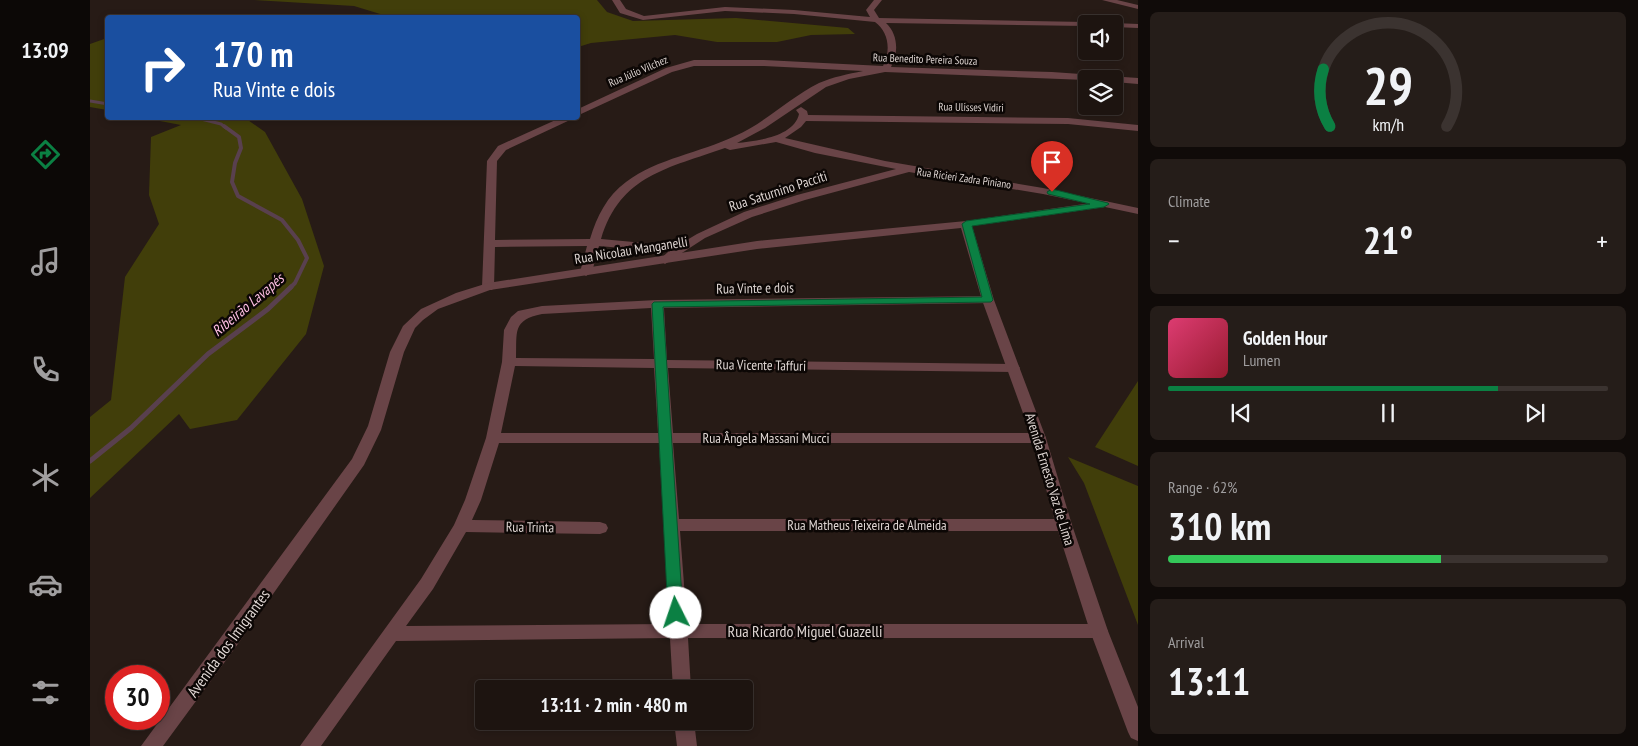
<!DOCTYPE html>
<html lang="en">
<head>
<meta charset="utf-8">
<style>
	body { margin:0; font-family:"PT Sans Narrow",sans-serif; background:#251d19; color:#f1f3f6; height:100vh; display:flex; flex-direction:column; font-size:19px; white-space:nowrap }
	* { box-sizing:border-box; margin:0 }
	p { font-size:16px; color:#a09e9f }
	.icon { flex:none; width:28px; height:28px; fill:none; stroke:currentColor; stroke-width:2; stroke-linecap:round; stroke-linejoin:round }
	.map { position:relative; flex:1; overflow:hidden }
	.sheet { display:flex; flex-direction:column; gap:12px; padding:12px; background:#100b09; width:500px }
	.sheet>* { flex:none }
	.banner { position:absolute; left:15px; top:15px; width:475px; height:105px; border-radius:5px; box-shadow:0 2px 8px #0003,0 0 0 1px #3b3330; background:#1a4fa0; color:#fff; overflow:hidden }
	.buttons { position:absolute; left:988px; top:15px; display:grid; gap:10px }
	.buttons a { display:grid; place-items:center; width:45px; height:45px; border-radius:5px; background:#1d1410; box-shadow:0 2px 8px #0003,0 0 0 1px #3b3330; font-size:25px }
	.speed { position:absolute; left:15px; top:665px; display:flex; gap:10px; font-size:25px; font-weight:700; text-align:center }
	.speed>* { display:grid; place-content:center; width:65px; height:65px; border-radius:50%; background:#1d1410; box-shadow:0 2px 8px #0003,0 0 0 1px #3b3330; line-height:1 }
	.speed .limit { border:8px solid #d22; background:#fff; color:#111 }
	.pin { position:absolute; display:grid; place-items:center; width:42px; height:42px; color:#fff; margin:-51px -21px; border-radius:50% 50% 50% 0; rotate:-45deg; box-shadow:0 0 5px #0007 }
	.pin .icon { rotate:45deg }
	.me { position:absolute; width:55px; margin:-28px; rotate:356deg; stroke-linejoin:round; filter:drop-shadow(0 0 4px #0008) }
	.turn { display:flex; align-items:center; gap:18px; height:105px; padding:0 25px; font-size:22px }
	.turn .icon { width:65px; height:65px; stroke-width:2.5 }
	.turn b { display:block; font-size:35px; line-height:42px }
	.big { font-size:38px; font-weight:600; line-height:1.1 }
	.sheet .widget { flex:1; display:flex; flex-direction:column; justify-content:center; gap:8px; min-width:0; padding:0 18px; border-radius:8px; background:#251d19 }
	.sheet .dial { align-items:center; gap:0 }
	.dial svg { height:130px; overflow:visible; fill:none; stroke:#3b3330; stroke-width:7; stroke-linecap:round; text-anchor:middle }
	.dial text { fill:#f1f3f6; stroke:none }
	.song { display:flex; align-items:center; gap:15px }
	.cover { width:60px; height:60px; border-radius:8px; background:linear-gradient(135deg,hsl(340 70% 55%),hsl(350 70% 35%)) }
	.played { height:5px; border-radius:2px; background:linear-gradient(90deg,#0b8043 75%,#3b3330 75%) }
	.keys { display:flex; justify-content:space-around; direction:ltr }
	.heat { display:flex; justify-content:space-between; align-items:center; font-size:28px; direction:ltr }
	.charge { height:8px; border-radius:4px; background:linear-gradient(90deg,#34c759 62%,#3b3330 0) }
	.trip { position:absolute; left:385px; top:680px; width:278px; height:50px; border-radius:5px; background:#1d1410; box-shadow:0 2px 8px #0003,0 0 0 1px #3b3330; font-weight:600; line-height:50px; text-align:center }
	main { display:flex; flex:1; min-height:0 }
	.tab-bar { display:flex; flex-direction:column; width:90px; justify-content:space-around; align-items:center; background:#0c0806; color:#a09e9f }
	.tab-bar .icon { width:35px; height:35px }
	.tab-bar .selected { color:#0b8043 }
	.tab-bar b { font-size:22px; color:#f1f3f6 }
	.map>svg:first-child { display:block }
	.green { fill:#413e0a }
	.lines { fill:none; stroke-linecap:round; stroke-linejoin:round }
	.stream-far2 { stroke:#59404e; stroke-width:3 }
	.stream-far1 { stroke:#59404e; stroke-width:4 }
	.stream { stroke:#59404e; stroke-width:5 }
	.minor { fill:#694447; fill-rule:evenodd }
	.tertiary { fill:#694447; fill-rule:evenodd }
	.route { fill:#0b8043; stroke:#07532c }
	.labels { text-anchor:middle; stroke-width:5; stroke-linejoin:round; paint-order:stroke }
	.far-street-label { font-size:11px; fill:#dfd6d3; stroke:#0c0705 }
	.street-label { font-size:14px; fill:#dfd6d3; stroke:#0c0705 }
	.water-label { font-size:15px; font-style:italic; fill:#ffbfe4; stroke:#0c0705 }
	.near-street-label { font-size:16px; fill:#dfd6d3; stroke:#0c0705 }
</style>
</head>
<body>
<main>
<nav class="tab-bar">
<b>13:09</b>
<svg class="icon selected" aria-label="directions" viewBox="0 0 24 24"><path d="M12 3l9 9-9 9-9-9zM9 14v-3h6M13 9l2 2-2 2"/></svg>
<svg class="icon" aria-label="music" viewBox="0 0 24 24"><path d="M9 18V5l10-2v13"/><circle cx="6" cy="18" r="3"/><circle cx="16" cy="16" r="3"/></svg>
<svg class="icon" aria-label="phone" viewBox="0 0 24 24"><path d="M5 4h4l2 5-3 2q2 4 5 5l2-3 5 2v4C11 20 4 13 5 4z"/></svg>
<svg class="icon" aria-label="climate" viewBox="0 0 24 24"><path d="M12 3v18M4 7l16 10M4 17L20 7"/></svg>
<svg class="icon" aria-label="car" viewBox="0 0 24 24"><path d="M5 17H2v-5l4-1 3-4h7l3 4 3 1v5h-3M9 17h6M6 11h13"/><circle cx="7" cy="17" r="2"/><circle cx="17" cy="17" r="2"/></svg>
<svg class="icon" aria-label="filters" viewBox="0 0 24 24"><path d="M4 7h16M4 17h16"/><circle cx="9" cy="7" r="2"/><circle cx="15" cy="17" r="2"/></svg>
</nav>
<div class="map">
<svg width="1048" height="746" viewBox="0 0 1048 746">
	<rect width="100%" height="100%" fill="#271b16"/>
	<!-- green -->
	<path class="green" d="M 164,0 L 507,0 L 517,12 L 543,21 L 646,18 L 758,28 L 765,34 L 721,35 L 687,42 L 627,42 L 585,35 L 501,43 L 488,47 L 488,18 L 300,17 L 264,6 Z
		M 17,38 L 18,38 L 17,110 L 0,107 L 0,44 Z
		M 54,118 L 155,118 L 175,132 L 212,199 L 234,266 L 216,334 L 147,420 L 100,429 L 89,414 L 0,498 L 0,417 L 21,400 L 35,277 L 69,224 L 59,195 L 61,137 L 91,125 Z
		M 1048,381 L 1048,466 L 1005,447 Z
		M 978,457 L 1048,486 L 1048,625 L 994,483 Z"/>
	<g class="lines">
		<!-- stream-far2 -->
		<path class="stream-far2" d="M 0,101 L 18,104
			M 107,118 L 131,124 L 136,128"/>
		<!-- stream-far1 -->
		<path class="stream-far1" d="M 134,126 L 149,137 L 151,148 L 145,163 L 142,182 L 148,196 L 192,220 L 208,240 L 217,258 L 205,283 L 200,288"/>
		<!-- stream -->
		<path class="stream" d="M 0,461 L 41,428 L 118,354 L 178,309 L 201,287"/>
		<!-- minor -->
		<path class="minor" d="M 522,0 L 530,0 L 536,9 L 554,16 L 635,7 L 704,10 L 780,17 L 776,10 L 784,0 L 792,0 L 784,10 L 789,18 L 996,22 L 1000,24 L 996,24 L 996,26 L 796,23 C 808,34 809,53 801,67 L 962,72 L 1048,78 L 1048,84 L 1024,82 L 1024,79 L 996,80 L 795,72 L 759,79 L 736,87 L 675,128 L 647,143 C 666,141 704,137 709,114 L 706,110 L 711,107 L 717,111 L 718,115 L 978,118 L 1048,125 L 1048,131 L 978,124 L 716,121 L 711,127 L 695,138 L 795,161 L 953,188 L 1019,202 L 1021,204 L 1015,207 L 953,194 L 819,172 L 715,200 L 662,217 L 615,238 L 575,264 L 569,260 L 578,252 L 509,246 L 502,272 L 496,276 L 490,272 L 497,246 L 405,247 L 404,287 L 402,290 L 394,290 L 392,287 L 397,161 L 408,146 L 470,118 L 481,118 L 480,120 L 416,150 L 407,161 L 405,240 L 500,239 C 507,216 517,196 536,182 C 568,158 610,153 645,136 C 675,123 699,98 729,83 C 743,77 758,74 773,71 L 674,66 L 604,66 L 582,72 L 491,114 L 488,115 L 488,109 L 576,68 L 604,60 L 674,60 L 793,66 C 801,51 799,32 785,22 L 704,14 L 635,11 L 553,20 L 530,13 ZM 686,142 L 725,153 L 806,169 L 707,195 L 654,212 L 607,234 L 587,246 L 511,239 C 530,175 579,168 635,148 L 640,150 Z
			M 1012,0 L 1027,0 L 1048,5 L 1048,9 Z
			M 1024,23 L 1048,24 L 1048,28 L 1024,27 L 1024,24 L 1021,24 Z
			M 898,296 L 904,300 L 902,303 L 574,308 L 577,360 L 923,364 L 928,365 L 930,368 L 928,371 L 923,372 L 578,368 L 583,433 L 949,433 L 954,434 L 956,438 L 954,442 L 949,443 L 583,443 L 589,519 L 974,519 L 980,521 L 982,525 L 980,529 L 974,531 L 590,531 L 597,624 L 1009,624 L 1015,626 L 1018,631 L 1015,636 L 1009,638 L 598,638 L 601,689 L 583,689 L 580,638 L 306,641 L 231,746 L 210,746 L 331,579 L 364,525 L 375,500 L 396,438 L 412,362 L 414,330 L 421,317 L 428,311 L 452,306 L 567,300 ZM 561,308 L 564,359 L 426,358 C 427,332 422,320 452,314 ZM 425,366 L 564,368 L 568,433 L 411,433 ZM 409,443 L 569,443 L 579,624 L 316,626 L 343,589 L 376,532 L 510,534 L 516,532 L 518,528 L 516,524 L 510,522 L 382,520 L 391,500 Z
			M 584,721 L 604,721 L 607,746 L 587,746 Z"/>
		<!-- tertiary -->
		<path class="tertiary" d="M 1015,201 L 1048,208 L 1048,214 L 1015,207 L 882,226 L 904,300 L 956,438 L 982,525 L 1018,631 L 1048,707 L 1048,741 L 1041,738 L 1038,732 L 1000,631 L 966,525 L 942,438 L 892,300 L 871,228 L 667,249 L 400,290 L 348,309 L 333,320 L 325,328 L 314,352 L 291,430 L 274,465 L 145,648 L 73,746 L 51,746 L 262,459 L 278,426 L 300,352 L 313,326 L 331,309 L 366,293 L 398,283 L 667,241 L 876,221 Z"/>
	</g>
	<!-- route -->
	<path class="route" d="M 962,189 L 1018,203 L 1019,204 L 1014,207 L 882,226 L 903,300 L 901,302 L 573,307 L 593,613 L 591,618 L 586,619 L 581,618 L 578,613 L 562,304 L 564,302 L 892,297 L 872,224 L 876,221 L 1000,204 L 958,194 L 957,192 Z"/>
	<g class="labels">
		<!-- far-street labels -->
		<g class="far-street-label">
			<text transform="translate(835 59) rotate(2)" y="4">Rua Benedito Pereira Souza</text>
			<text transform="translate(548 71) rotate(-23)" y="4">Rua Júlio Vilchez</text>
			<text transform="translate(881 107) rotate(1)" y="4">Rua Ulisses Vidiri</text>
			<text transform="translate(874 178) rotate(8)" y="4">Rua Ricieri Zadra Piniano</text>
		</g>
		<!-- street labels -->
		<g class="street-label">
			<text transform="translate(688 191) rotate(-18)" y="5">Rua Saturnino Pacciti</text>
			<text transform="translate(541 250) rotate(-9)" y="5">Rua Nicolau Manganelli</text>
			<text transform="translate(665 288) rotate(-1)" y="5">Rua Vinte e dois</text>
			<text transform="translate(671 365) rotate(1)" y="5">Rua Vicente Taffuri</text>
			<text x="676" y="443">Rua Ângela Massani Mucci</text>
			<text transform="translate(960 479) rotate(73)" y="5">Avenida Ernesto Vaz de Lima</text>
			<text x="777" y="530">Rua Matheus Teixeira de Almeida</text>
			<text transform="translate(440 527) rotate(1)" y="5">Rua Trinta</text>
		</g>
		<!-- water labels -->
		<g class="water-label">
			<text transform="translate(158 305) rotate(-40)" y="5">Ribeirão Lavapés</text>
		</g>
		<!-- near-street labels -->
		<g class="near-street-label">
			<text x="715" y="637">Rua Ricardo Miguel Guazelli</text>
			<text transform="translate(138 643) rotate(-54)" y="6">Avenida dos Imigrantes</text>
		</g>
	</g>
</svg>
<div class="buttons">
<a><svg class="icon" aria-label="sound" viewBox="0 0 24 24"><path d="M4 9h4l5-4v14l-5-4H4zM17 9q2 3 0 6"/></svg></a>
<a><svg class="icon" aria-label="layers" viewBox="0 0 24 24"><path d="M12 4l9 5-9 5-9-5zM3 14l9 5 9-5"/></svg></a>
</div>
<div class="speed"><div class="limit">30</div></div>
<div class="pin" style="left:962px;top:192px;background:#d93025"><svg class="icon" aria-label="arrive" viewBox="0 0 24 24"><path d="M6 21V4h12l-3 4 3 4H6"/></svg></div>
<svg class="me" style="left:586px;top:613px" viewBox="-20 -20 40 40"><circle r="19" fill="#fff"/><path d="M0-13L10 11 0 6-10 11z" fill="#0b8043"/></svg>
<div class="trip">13:11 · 2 min · 480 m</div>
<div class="banner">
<div class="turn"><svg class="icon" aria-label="right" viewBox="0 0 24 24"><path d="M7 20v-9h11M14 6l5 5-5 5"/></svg><div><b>170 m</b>Rua Vinte e dois</div></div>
</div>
</div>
<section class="sheet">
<div class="widget dial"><svg viewBox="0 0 100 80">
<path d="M14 69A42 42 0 1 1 86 69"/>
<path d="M14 69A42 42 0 0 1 10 34" stroke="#0b8043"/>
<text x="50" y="56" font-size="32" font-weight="700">29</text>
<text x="50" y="72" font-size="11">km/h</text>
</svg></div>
<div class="widget"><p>Climate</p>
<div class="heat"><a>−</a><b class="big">21°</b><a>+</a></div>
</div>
<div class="widget">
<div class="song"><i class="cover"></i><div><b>Golden Hour</b><p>Lumen</p></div></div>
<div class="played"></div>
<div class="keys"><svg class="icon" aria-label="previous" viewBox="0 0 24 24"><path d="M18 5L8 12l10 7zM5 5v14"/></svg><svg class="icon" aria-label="pause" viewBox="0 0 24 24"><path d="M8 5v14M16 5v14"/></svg><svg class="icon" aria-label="next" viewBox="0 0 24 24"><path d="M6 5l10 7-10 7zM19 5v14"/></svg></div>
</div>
<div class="widget"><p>Range · 62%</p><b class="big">310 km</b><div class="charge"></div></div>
<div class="widget"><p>Arrival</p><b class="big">13:11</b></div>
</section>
</main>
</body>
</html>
